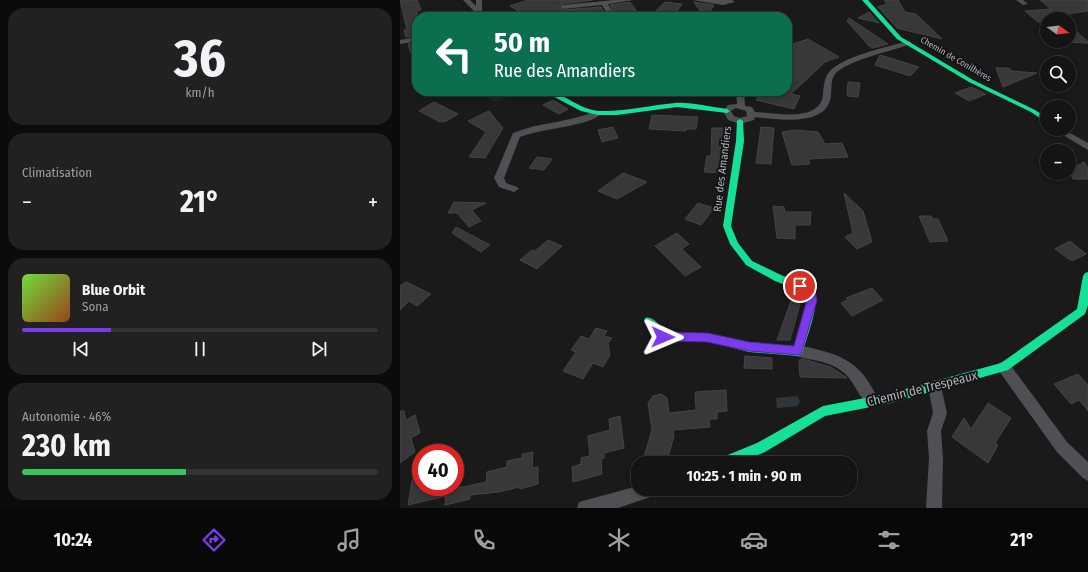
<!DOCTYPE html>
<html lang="fr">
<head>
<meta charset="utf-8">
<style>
	body { margin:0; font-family:"Fira Sans Condensed",sans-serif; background:#212122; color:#f1f3f6; height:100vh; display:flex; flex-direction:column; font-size:15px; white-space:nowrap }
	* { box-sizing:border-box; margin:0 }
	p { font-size:13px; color:#9d9ea0 }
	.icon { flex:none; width:22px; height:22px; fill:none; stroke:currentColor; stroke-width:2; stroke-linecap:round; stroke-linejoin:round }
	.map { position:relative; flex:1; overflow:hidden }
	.sheet { display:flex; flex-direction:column; gap:8px; padding:8px; background:#0b0b0b; width:400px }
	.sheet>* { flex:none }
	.hud { position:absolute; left:12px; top:12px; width:380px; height:84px; border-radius:16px; box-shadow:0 2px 6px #0003,0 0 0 1px #333334; background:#0b6e4f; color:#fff; overflow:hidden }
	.needle { width:26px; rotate:105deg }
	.controls { position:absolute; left:640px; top:12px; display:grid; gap:8px }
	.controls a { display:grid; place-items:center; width:36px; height:36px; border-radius:50%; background:#141414; box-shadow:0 2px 6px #0003,0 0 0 1px #333334; font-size:20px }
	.speed { position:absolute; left:12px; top:444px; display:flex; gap:8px; font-size:20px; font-weight:700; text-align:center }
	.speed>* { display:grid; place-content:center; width:52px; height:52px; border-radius:50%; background:#141414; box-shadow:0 2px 6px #0003,0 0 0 1px #333334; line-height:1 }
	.speed .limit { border:6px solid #d22; background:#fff; color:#111 }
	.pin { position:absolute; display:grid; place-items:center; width:34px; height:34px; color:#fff; margin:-17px; border:2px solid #fff; border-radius:50%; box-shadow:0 1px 4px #0007 }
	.me { position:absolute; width:44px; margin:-22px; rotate:91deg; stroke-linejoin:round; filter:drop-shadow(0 0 3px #0008) }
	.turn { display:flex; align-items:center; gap:14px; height:84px; padding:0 16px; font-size:18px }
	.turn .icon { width:52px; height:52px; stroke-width:2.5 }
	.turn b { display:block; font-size:28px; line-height:34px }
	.big { font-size:30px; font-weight:700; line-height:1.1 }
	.sheet .widget { flex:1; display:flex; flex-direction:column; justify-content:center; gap:6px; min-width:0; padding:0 14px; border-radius:16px; background:#212122 }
	.sheet .dial { align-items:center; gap:0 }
	.dial b { font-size:52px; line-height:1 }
	.song { display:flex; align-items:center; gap:12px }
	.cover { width:48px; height:48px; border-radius:6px; background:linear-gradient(135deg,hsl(100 70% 55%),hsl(20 70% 35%)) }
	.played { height:4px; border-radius:2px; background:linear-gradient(90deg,#7c3aed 25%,#333334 25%) }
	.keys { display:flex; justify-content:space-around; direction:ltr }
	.heat { display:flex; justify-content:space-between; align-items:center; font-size:22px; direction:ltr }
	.charge { height:6px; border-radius:3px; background:linear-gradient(90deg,#34c759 46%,#333334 0) }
	.trip { position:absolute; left:231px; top:456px; width:226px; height:40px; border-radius:16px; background:#141414; box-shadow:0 2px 6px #0003,0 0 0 1px #333334; font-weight:700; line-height:40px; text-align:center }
	.tabs { display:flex; height:64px; justify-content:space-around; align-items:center; background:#080808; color:#9d9ea0 }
	.tabs .icon { width:28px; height:28px }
	.tabs .selected { color:#7c3aed }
	.tabs b { font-size:18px; color:#f1f3f6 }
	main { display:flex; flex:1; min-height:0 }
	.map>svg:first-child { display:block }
	.green { fill:#1e241f }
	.water { fill:#2e363b }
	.building { fill:#38383a; stroke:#434446 }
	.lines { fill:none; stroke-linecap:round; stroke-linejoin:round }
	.street { fill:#4f5053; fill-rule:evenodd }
	.fast { fill:#16e098; fill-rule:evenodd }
	.route { fill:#7c3aed; stroke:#51269a }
	.labels { text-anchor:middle; stroke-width:4; stroke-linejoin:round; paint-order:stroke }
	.far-street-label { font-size:9px; fill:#adb2b9; stroke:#141416 }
	.street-label { font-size:11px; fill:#adb2b9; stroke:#141416 }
	.near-street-label { font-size:13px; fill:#adb2b9; stroke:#141416 }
</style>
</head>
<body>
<main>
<section class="sheet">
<div class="widget dial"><b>36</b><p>km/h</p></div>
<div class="widget"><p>Climatisation</p>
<div class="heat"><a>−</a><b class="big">21°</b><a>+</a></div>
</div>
<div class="widget">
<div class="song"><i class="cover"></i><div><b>Blue Orbit</b><p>Sona</p></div></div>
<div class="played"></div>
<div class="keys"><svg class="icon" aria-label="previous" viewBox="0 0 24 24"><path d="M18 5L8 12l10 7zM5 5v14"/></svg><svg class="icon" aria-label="pause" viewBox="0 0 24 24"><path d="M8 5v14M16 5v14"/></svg><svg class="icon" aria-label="next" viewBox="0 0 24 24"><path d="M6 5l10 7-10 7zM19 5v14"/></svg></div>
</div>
<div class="widget"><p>Autonomie · 46%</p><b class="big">230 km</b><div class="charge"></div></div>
</section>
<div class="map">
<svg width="688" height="508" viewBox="0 0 688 508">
	<rect width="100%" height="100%" fill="#1a1a1a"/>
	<!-- green -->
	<path class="green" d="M 75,91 L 120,91 L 97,103 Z"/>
	<!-- water -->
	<path class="water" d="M 397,396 L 400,401 L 398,406 L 377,408 L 376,398 Z"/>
	<!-- building -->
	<path class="building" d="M 0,0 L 17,0 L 21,10 L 17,11 L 17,36 L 6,37 L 4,30 L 7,30 Z
		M 128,0 L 193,0 L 163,4 L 159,7 L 163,10 L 201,7 L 207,17 L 128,17 L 110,6 Z
		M 484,0 L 498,0 L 505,12 L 516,14 L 542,39 L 497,28 L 478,7 L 487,4 Z
		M 640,0 L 688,0 L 688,11 L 659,15 L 663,19 L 647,19 L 647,28 L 642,22 L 638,22 L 625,11 L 651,9 Z
		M 230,2 L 241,17 L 216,17 L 210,5 Z
		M 265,2 L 282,4 L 273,17 L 249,17 Z
		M 294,2 L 314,5 L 307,17 L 304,17 Z
		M 469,12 L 479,23 L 458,18 Z
		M 449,18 L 488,44 L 473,48 L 469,46 L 447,21 Z
		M 669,24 L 688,42 L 688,43 L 659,42 L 658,41 L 669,41 Z
		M 408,39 L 439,57 L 425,62 L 391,94 L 400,96 L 394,109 L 356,100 L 362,91 L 387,91 L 387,46 Z
		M 17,43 L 17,63 L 14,63 L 8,44 Z
		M 480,55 L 519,67 L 510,76 L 475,65 Z
		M 596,68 L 609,68 L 611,71 L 637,73 L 603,87 Z
		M 448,82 L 460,83 L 458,97 L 447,96 Z
		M 571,87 L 586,94 L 569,101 L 555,93 Z
		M 153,100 L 168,109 L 159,114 L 143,105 Z
		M 34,102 L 58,114 L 46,121 L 40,122 L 19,111 Z
		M 89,111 L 103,128 L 85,158 L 69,157 L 86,132 L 68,121 Z
		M 252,115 L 298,117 L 296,129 L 286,129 L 286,131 L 249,129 Z
		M 213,127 L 218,138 L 202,142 L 198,130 Z
		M 361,127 L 374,128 L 371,164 L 356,163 Z
		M 312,128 L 328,128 L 327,157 L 329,157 L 326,173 L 304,172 L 307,156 L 311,156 Z
		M 395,130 L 418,132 L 425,144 L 442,143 L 448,157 L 408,159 L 410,164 L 392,165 L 382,132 Z
		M 137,157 L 152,159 L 144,170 L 129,168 Z
		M 684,162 L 688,168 L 688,179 L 673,179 L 669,170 Z
		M 223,173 L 247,182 L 217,199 L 198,191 Z
		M 444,193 L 463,211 L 472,242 L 457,249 L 445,237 L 453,233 Z
		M 54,202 L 86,203 L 72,210 L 81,221 L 69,227 L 57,213 L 48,213 Z
		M 298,203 L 314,208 L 301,225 L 285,219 Z
		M 373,206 L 384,207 L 385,212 L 411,212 L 410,225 L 395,225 L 395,239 L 377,238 Z
		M 519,216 L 531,216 L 533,219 L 538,219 L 548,241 L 530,242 Z
		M 56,227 L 90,245 L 81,252 L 52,233 Z
		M 277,233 L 289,244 L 282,249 L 301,267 L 285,276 L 255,246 Z
		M 148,240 L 162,246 L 137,269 L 120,260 L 132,250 L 135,251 Z
		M 670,241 L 675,245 L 686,254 L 674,260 L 670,260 L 655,249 Z
		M 6,282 L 31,294 L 17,306 L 9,301 L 0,310 L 0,286 Z
		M 472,288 L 483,300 L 452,316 L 441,303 L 448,300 L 446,298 Z
		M 391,301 L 400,304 L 390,340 L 377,340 Z
		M 196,328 L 207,331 L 204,336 L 212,338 L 208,343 L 210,355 L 203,367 L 193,363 L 183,379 L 163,371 L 176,352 L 171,350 L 181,336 L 189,339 Z
		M 345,356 L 372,358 L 372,369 L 344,368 Z
		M 403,359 L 431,367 L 447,378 L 400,377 L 399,360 Z
		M 678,374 L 688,385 L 688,411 L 679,400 L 671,404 L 654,384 Z
		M 326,390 L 327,411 L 317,412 L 317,419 L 309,419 L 310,427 L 273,430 L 274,436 L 267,461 L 244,457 L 252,430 L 248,403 L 253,396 L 261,394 L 267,398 L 269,413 L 296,410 L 295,392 Z
		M 588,403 L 611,418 L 595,443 L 598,445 L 588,463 L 552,437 L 564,418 L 571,429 Z
		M 0,411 L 4,411 L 6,420 L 15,415 L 20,433 L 11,438 L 15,452 L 0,463 Z
		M 220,416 L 224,448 L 204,453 L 204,458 L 201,459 L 202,474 L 173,482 L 172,467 L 181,464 L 181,458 L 190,456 L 188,436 L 210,430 L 209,419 Z
		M 133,452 L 132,468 L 138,467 L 138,484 L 120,489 L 119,487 L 99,492 L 70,495 L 70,499 L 45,505 L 46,496 L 8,505 L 15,463 L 21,463 L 21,487 L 63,487 L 86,482 L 87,472 L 107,467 L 107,461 L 122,458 L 122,454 Z"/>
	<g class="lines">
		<!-- street -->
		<path class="street" d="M 63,0 L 70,0 L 76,6 L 76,0 L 82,0 L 82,11 L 102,17 L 91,17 L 80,14 L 75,17 L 68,17 L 75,12 Z
			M 214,0 L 233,0 L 208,4 L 215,17 L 209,17 L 202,5 L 163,9 L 160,7 L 163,5 Z
			M 292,0 L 332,0 L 335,2 L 323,5 Z
			M 616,0 L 623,0 L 628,4 L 623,5 Z
			M 17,37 L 17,41 L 0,44 L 0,40 Z
			M 509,41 L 511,42 L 511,44 C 489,52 455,58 437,72 C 430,78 432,87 431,95 C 428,128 378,119 355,117 L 354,120 L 340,124 L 328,120 L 323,111 L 328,105 L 337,104 L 336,91 L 344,91 L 345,106 L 352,107 L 355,112 C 375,113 421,123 423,94 C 424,85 424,76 432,69 C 449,55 487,47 509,41 ZM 336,108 L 346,111 L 347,116 L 340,118 L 334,116 L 331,111 Z
			M 195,111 L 198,111 L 202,113 C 189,127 141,128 120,137 L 104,178 L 106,183 L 117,187 L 119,189 L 114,192 L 99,187 L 94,178 L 113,133 C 139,122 169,123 195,111 Z
			M 653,129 L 663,129 L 688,143 L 688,150 Z
			M 398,345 C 440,354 460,359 479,401 L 477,406 L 472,407 C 461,403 454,380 443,372 C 429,360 410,361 393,355 L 392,351 L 393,347 Z
			M 604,361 L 609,363 L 667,442 L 688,462 L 688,481 L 683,478 L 657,452 L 599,371 L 597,367 L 599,363 Z
			M 535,380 L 540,382 L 547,413 L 541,431 L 543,458 L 542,508 L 526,508 L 529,458 L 527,431 L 533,413 L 528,386 L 530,382 Z
			M 238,486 L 238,489 L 262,489 L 259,494 L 218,508 L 177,508 L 179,502 Z"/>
		<!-- fast -->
		<path class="fast" d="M 462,0 L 468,0 L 501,37 L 573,80 L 635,110 L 647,118 L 647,123 L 631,112 L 569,82 L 497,39 Z
			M 143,91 C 163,91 179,110 199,111 C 225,112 250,105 275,103 C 291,102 311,107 327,109 L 330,111 L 327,113 L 277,107 L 217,115 L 198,115 L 181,111 Z
			M 340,119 L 343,121 L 344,141 L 331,226 L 338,243 L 352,261 L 381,275 L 414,288 C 421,302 407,336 403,351 L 402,354 L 398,356 L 349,352 L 307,341 L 263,341 L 259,340 L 244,321 L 245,318 C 254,315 260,327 266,333 L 307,333 L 349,342 L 394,346 L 407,300 L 406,293 L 375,281 L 346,265 L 330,244 L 323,226 L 336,141 L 337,121 Z
			M 688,272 L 688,305 L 685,314 L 608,370 L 491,403 L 425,416 L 365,452 L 338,463 L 316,463 L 318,459 L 357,443 L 423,406 L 491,393 L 601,363 L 677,309 L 683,276 L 685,273 Z"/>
	</g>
	<!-- route -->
	<path class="route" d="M 400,283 L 414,288 L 417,300 L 401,354 L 398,355 L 349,351 L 307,342 L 263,341 L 258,337 L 263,332 L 307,333 L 349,342 L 394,346 L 407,300 L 406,293 L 397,289 L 395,286 Z"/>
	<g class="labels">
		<!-- far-street labels -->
		<g class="far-street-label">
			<text transform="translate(556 59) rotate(30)" y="3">Chemin de Conilhères</text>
		</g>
		<!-- street labels -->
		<g class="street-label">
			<text transform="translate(322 169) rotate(-83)" y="4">Rue des Amandiers</text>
		</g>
		<!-- near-street labels -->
		<g class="near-street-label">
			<text transform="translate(522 388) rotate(-14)" y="5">Chemin de Trespeaux</text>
		</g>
	</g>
</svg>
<div class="controls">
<a><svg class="needle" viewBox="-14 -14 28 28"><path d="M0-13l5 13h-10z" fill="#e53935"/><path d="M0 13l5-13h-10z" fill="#9d9ea0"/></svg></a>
<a><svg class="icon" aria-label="search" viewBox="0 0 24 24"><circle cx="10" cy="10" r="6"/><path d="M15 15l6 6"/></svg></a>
<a>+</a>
<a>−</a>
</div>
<div class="speed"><div class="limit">40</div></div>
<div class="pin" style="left:400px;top:286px;background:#d93025"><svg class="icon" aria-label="arrive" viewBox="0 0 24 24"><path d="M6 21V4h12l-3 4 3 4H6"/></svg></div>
<svg class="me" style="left:263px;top:337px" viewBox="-20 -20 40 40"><path d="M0-17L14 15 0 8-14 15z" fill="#7c3aed" stroke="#fff" stroke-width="4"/></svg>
<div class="trip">10:25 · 1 min · 90 m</div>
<div class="hud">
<div class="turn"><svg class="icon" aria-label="left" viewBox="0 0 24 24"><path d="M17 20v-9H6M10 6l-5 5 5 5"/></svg><div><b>50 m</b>Rue des Amandiers</div></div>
</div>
</div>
</main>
<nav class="tabs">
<b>10:24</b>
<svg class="icon selected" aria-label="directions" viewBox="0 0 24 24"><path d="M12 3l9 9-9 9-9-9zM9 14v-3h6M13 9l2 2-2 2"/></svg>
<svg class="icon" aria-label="music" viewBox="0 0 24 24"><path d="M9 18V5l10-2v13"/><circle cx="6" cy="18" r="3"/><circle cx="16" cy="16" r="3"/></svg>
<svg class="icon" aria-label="phone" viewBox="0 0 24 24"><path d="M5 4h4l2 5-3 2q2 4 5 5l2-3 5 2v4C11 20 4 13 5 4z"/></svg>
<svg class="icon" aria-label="climate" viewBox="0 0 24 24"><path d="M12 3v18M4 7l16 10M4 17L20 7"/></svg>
<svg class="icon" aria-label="car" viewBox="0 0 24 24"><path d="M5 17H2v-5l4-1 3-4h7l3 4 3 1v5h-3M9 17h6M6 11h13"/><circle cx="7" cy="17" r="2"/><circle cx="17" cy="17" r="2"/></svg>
<svg class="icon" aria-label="filters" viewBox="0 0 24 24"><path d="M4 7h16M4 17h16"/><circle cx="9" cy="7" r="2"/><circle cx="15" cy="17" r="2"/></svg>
<b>21°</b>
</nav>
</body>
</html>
